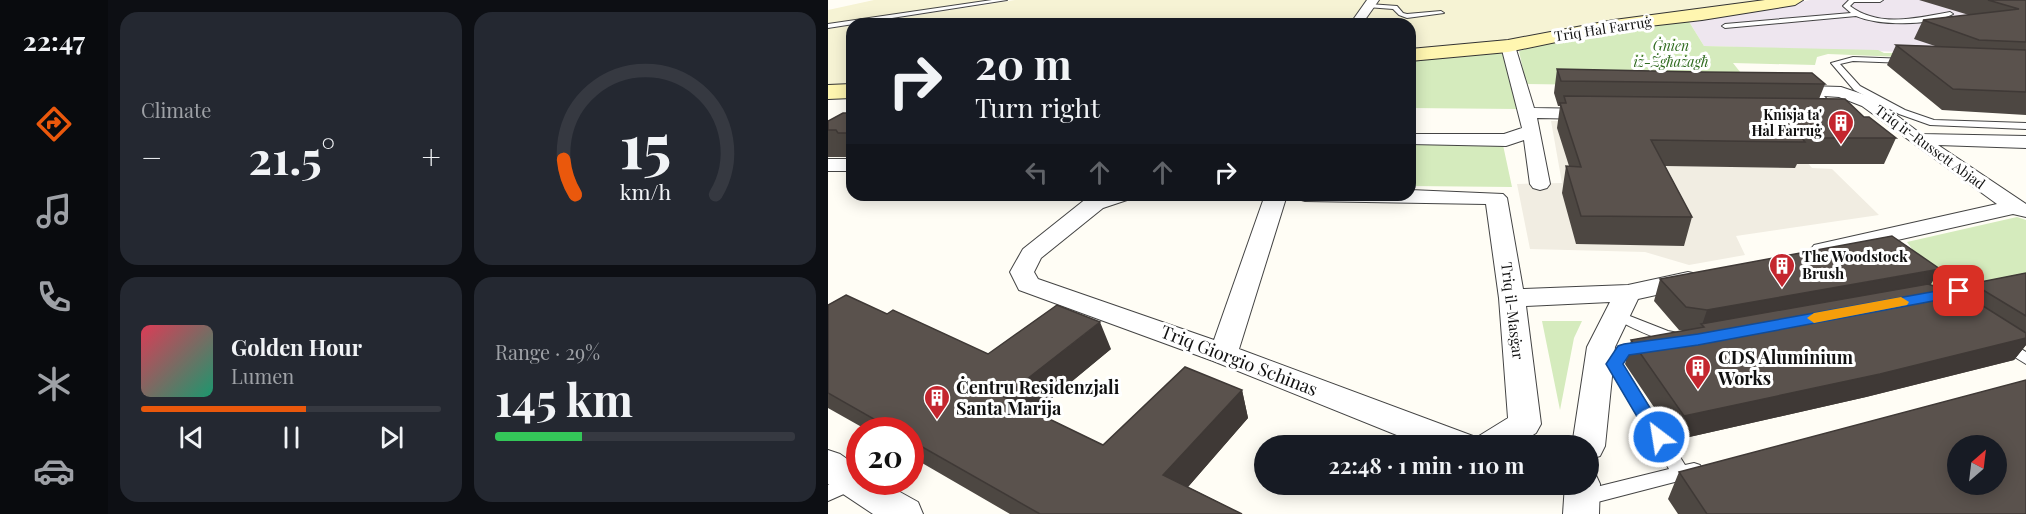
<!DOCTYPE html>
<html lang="en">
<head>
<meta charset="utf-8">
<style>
	body { margin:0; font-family:"Playfair Display",serif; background:#242831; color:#f1f3f6; height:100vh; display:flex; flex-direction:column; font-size:22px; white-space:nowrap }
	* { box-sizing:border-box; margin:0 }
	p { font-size:20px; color:#9ea1a6 }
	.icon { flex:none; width:33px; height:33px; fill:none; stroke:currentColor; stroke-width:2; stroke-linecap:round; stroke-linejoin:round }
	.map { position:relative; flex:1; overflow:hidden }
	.details { display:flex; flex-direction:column; gap:12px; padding:12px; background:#0d0f14; width:720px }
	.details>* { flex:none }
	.banner { position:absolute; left:18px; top:18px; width:570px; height:183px; border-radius:18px; box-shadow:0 3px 15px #0003; background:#171b24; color:#f1f3f6; overflow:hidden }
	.needle { width:39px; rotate:28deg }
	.fabs { position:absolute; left:1119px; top:435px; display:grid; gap:12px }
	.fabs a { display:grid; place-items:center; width:60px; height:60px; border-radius:50%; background:#171b24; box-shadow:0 3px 15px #0003; font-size:30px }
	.speed { position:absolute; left:18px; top:417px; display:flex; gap:12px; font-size:30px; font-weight:700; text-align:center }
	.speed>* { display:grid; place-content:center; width:78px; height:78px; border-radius:50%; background:#171b24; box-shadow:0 3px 15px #0003; line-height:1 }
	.speed .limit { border:9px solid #d22; background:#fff; color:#111 }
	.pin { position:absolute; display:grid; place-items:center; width:51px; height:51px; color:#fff; margin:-26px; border-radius:12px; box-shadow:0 3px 9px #0006 }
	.me { position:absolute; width:66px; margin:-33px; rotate:329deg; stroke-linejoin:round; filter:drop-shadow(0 0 4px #0008) }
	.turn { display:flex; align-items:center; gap:21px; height:126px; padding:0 30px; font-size:27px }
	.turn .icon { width:78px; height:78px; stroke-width:2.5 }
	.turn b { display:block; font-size:42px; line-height:51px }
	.lanes { display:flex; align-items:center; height:57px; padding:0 30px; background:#0003; justify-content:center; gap:30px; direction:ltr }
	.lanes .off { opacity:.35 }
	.big { font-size:45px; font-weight:700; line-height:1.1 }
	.details .tile { flex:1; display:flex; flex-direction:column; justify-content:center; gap:9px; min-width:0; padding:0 21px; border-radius:18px; background:#242831 }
	.details .dial { align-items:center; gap:0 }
	.dial svg { height:156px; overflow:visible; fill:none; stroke:#363941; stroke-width:7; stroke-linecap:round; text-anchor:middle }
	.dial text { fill:#f1f3f6; stroke:none }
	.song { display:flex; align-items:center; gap:18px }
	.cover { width:72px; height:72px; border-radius:9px; background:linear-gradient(135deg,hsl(350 70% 55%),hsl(160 70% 35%)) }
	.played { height:6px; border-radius:3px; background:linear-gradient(90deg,#ea580c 55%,#363941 55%) }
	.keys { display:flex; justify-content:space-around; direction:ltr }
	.heat { display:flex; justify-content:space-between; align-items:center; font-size:33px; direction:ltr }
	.charge { height:9px; border-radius:4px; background:linear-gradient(90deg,#34c759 29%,#363941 0) }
	.details .tiles { flex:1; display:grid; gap:12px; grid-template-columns:repeat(2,1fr) }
	.trip { position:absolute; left:426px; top:435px; width:345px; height:60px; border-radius:30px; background:#171b24; box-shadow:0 3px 15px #0003; font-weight:700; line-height:60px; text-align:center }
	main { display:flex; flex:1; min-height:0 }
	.tab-bar { display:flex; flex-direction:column; width:108px; justify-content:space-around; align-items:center; background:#090b0e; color:#9ea1a6 }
	.tab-bar .icon { width:42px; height:42px }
	.tab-bar .active { color:#ea580c }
	.tab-bar b { font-size:27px; color:#f1f3f6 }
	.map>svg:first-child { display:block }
	.industrial { fill:#eee6ef }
	.farmland { fill:#f6f3d4 }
	.green { fill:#d5ebbd }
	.plaza { fill:#f1ede2 }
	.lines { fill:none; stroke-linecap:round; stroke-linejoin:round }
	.lane-casing { stroke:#444; stroke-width:2 }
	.street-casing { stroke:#444; stroke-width:2 }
	.secondary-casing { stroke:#333; stroke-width:2 }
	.lane { fill:#fff; fill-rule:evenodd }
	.street { fill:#fff; fill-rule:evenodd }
	.secondary { fill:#fff6b0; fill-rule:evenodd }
	.wall { fill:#4d4742 }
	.shaded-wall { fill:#3f3936 }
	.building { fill:#5a524d; stroke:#3f3936; stroke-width:1.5; fill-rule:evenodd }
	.route { fill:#1a73e8; stroke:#114b97; stroke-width:1.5 }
	.slow { fill:#f59e0b }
	.labels { text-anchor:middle; stroke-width:6; stroke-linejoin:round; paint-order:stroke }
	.far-street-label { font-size:14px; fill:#111; stroke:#fff }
	.far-park-label { font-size:14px; font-style:italic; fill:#2f6b1f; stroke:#fff }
	.far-poi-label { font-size:14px; font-weight:bold; fill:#111; stroke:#fff; text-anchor:end }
	.poi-label { font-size:15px; font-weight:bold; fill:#111; stroke:#fff; text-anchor:start }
	.street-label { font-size:15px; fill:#111; stroke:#fff }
	.near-poi-label { font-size:18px; font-weight:bold; fill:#111; stroke:#fff; text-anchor:start }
	.near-street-label { font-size:18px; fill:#111; stroke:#fff }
</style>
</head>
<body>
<main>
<nav class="tab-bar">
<b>22:47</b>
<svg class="icon active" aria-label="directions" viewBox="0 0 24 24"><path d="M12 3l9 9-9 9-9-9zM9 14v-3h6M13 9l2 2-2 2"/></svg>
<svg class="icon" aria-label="music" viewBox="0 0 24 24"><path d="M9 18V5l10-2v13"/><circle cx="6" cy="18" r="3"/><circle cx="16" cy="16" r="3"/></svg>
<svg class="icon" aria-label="phone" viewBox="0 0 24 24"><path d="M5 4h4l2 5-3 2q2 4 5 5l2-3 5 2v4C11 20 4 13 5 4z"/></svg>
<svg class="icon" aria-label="climate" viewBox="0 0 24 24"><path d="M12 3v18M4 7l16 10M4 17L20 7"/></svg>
<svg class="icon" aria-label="car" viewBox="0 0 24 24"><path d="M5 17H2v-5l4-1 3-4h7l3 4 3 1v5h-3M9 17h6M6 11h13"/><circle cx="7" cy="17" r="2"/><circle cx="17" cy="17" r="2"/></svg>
</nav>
<section class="details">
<div class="tiles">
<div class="tile"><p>Climate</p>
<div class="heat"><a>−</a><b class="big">21.5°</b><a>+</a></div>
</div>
<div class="tile dial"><svg viewBox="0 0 100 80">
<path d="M14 69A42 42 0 1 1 86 69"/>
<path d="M14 69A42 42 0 0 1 8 51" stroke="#ea580c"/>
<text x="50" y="56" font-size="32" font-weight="700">15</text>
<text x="50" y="72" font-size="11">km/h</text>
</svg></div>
<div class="tile">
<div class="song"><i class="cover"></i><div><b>Golden Hour</b><p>Lumen</p></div></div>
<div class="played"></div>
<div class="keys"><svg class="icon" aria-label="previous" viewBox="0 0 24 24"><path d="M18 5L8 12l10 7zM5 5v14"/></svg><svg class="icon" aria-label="pause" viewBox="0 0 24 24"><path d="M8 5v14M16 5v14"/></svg><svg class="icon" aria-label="next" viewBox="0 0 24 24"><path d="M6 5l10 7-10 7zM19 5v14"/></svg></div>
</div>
<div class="tile"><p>Range · 29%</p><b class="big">145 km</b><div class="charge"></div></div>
</div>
</section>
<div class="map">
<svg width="1198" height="514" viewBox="0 0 1198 514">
	<rect width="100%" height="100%" fill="#fffdf5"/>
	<!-- industrial -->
	<path class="industrial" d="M 982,0 L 1198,0 L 1112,53 L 876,46 L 860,20 Z"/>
	<!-- farmland -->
	<path class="farmland" d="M 46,0 L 165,0 L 0,25 L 0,10 Z
		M 187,0 L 934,0 L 692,41 L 582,50 L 582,24 L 33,24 Z
		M 24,25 L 24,87 L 0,88 L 0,29 Z"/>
	<!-- green -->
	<path class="green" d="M 860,20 L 876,46 L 1050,50 L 1056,53 L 1112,53 L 1198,62 L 1000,54 L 989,57 L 987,65 L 905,63 L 924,87 L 698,84 L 691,51 C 749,34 800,25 860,20 Z
		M 678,53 L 689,109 L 582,108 L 582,61 Z
		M 582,143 L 675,145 L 684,187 L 582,186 Z
		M 1189,217 L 1198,220 L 1198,335 L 1079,276 L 1089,256 L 1079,242 Z
		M 714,321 L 754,321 L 746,338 L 732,410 Z"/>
	<!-- plaza -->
	<path class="plaza" d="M 723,121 L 945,122 L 984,168 L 1004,169 L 1051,215 L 908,236 L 917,255 L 861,265 L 817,252 L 702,249 L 689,184 L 734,183 Z"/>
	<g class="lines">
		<defs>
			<path id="lane" d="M 164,0 L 179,0 L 0,28 L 0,24 Z
				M 1021,0 L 1055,0 L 1052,2 L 1026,2 L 1022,6 C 1051,28 1089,18 1122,12 L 1125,14 C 1102,26 1052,26 1028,16 L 897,28 L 894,26 L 897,24 L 1023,13 L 1015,6 Z
				M 541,4 L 569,6 L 575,13 L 579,14 L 613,11 L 616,13 L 579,18 L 571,15 L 565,9 L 539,7 Z
				M 1025,57 L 1080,59 L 1081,61 L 1077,63 L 1025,61 L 1012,64 L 1032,86 L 1077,110 L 1106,120 L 1198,123 L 1198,129 L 1102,125 L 1071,114 L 1026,90 L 1003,63 Z
				M 1153,283 L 1159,287 L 1157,290 L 1109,299 L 1103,295 L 1109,291 Z
				M 789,311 L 840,331 L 855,334 L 857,337 L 855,340 C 835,346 803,326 784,318 L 782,315 L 784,312 Z
				M 1177,339 L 1198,352 L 1198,364 L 1172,348 L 1170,344 L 1172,340 Z
				M 816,342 L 821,343 L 823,347 L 821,351 L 800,354 L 794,364 L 857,465 L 866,463 L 872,465 L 875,470 L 872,475 L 866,477 L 758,505 L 752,503 L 749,497 L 752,491 L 841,469 L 779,364 L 791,346 Z
				M 21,476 L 27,479 L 30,484 L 27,489 L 0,501 L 0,485 Z"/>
			<path id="street" d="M 539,0 L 551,0 L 534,24 L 522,24 Z
				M 680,42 L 687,46 L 706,108 L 762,109 L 768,110 L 771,114 L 768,118 L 762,119 L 709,118 L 722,184 L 719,188 L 712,190 L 705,188 L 702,184 L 696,140 L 678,146 L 582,144 L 582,134 L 676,134 L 694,128 L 673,46 Z
				M 980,86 L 1013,87 L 1046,98 L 1093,134 L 1198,136 L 1198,148 L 1110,145 L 1198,204 L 1198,217 L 1185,214 L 994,257 L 986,255 L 982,250 L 986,245 L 1169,204 L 1034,106 L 1011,97 L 996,96 L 1002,103 L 1000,107 L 988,107 L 972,91 Z
				M 0,159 L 24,159 L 24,171 L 0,171 Z
				M 582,190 L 675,194 L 679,198 L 695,289 L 800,285 L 860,272 L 869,274 L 873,280 L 869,286 L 810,299 L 787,347 L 777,446 L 772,456 L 760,460 L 760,446 L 744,446 L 759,347 L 782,302 L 698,306 L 713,424 L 708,433 L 688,446 L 596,446 L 385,361 L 191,290 L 182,272 L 195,249 L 259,198 L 272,195 L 306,195 L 302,199 L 275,208 L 213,258 L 206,272 L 210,279 L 386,340 L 437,195 L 459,195 L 411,349 L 645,436 L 646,439 L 680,418 L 671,298 L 658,204 L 477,201 L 470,199 L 466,195 L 582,195 Z
				M 0,450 L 12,454 L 32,468 L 32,482 L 54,482 L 90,502 L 95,514 L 45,514 L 0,484 Z
				M 760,471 L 767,473 L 772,484 L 771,514 L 735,514 L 737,484 L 760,484 Z"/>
			<path id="secondary" d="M 937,0 L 975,0 L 967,5 L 874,20 L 786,30 L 680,52 L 582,61 L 582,49 L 680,40 L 786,20 Z
				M 24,84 L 24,98 L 0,99 L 0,85 Z"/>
		</defs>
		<!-- lane casing -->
		<use href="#lane" class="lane-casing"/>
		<!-- street casing -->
		<use href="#street" class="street-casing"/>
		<!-- secondary casing -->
		<use href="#secondary" class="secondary-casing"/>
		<!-- lane -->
		<use href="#lane" class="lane"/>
		<!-- street -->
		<use href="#street" class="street"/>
		<!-- secondary -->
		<use href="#secondary" class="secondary"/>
	</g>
	<!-- wall -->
	<path class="wall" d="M 1091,0 L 1198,0 L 1198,115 L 1114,110 L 1059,65 L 1068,45 L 1107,46 L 1086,39 L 1095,20 L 1141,15 Z
		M 729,69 L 997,84 L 991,99 L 1036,117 L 1068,138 L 1056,164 L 969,164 L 967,168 L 837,166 L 864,217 L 856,246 L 748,244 L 734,193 L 738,166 L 741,166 L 729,128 L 732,106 L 730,106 L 726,93 Z
		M 24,113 L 24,157 L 0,157 L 0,121 Z
		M 1198,273 L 1198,345 L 1186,360 L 1038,397 L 848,440 L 797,364 L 803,340 L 856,331 L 851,330 L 826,301 L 832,279 L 1102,285 L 1134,296 L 1142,284 Z
		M 0,305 L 59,314 L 160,354 L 283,349 L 207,412 L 275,445 L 414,390 L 420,418 L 360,487 L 414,514 L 182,514 L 82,456 L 82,430 L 39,430 L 0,408 Z
		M 851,472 L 1198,514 L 850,514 L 840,499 Z"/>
	<!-- shaded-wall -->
	<path class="shaded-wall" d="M 1112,269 L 1099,291 L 876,327 L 874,325 L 879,310 Z
		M 272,322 L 283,349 L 192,424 L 176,397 Z
		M 1198,338 L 1198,345 L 1186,360 L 1038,397 L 848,440 L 856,416 Z
		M 414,390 L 420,418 L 346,503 L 335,475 Z"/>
	<!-- building -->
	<path class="building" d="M 1160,0 L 1198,0 L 1198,42 L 1151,40 L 1095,20 L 1191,9 Z
		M 1068,45 L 1198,50 L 1198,92 L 1125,89 Z
		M 729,69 L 874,72 L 984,73 L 997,84 L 733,81 Z
		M 736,96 L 1017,99 L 1036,117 L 1041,117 L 1068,138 L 974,138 L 977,142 L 823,140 L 864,217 L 753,216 L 738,166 L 753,167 L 732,103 L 738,103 Z
		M 15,113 L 24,113 L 24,133 L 10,133 L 8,130 L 0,130 L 0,121 Z
		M 1064,236 L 1112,269 L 879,310 L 858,307 L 832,279 Z
		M 1198,273 L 1198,316 L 1155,290 L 1142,284 Z
		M 1100,284 L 1144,299 L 1198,333 L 1198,338 L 1052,374 L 856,416 L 803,340 L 876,327 L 873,324 Z
		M 18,295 L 59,314 L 65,310 L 160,354 L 229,305 L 272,322 L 176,397 L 275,445 L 357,367 L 414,390 L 335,475 L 414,514 L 212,514 L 82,440 L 82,430 L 65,430 L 0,393 L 0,305 Z
		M 1198,380 L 1198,514 L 879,514 L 851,472 ZM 1130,446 L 1168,446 L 1168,484 L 1130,484 Z"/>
	<!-- route -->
	<path class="route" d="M 1131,287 L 1137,288 L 1139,291 L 1137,295 L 870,345 L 801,355 L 795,364 L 840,437 L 837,442 L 831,444 L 824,442 L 778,364 L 790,346 L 796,344 L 870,334 Z"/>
	<!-- slow -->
	<path class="slow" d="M 1073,297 L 1081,302 L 1079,305 L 986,323 L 979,318 L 986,313 Z"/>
	<!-- icons -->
	<defs>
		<symbol id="building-pin" viewBox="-11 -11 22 30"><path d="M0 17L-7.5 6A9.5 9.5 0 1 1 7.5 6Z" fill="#c4262e" stroke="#fff"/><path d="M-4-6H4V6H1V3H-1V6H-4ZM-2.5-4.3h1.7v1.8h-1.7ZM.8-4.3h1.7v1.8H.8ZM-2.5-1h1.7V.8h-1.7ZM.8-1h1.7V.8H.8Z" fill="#fff"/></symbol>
	</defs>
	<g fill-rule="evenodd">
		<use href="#building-pin" x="998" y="108" width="30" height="40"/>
		<use href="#building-pin" x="939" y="251" width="30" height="40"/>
		<use href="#building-pin" x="855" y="353" width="30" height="40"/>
		<use href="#building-pin" x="94" y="383" width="30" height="40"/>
	</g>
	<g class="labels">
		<!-- far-street labels -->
		<g class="far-street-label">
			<text transform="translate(775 29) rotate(-9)" y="5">Triq Ħal Farruġ</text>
			<text transform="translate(1102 147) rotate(36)" y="5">Triq ir-Russett Abjad</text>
		</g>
		<!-- far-park labels -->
		<g class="far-park-label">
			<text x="843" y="51">Ġnien<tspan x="843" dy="16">iż-Żgħażagħ</tspan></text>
		</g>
		<!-- far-poi labels -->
		<g class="far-poi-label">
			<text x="994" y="120">Knisja ta'<tspan x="994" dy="16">Ħal Farruġ</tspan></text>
		</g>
		<!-- poi labels -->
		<g class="poi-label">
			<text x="974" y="262">The Woodstock<tspan x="974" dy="17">Brush</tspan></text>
		</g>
		<!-- street labels -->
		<g class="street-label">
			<text transform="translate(684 311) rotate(83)" y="5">Triq il-Masġar</text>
		</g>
		<!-- near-poi labels -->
		<g class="near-poi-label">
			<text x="890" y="364">CDS Aluminium<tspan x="890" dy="21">Works</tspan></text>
			<text x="128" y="394">Ċentru Residenzjali<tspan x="128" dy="21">Santa Marija</tspan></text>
		</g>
		<!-- near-street labels -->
		<g class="near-street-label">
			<text transform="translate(411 361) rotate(21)" y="6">Triq Giorgio Schinas</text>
		</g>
	</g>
</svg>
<div class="fabs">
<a><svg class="needle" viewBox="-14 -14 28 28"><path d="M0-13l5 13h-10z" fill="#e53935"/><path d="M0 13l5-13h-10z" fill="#9ea1a6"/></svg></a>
</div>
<div class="speed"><div class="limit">20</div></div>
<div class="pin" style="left:1131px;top:291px;background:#d93025"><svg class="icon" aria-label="arrive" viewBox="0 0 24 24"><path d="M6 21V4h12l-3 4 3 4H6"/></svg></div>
<svg class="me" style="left:831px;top:437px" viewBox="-20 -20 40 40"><circle r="17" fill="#1a73e8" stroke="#fff" stroke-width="3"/><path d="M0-11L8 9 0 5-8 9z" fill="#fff"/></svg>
<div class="trip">22:48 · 1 min · 110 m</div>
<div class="banner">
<div class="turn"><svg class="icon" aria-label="right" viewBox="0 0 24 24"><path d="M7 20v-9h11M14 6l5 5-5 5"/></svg><div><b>20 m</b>Turn right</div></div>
<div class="lanes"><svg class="icon off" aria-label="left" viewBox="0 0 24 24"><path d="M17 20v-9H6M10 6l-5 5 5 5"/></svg><svg class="icon off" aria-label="ahead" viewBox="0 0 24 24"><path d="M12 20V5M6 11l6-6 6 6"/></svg><svg class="icon off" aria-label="ahead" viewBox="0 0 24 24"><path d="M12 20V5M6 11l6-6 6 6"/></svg><svg class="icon" aria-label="right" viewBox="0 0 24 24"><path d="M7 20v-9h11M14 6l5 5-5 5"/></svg></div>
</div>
</div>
</main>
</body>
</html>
